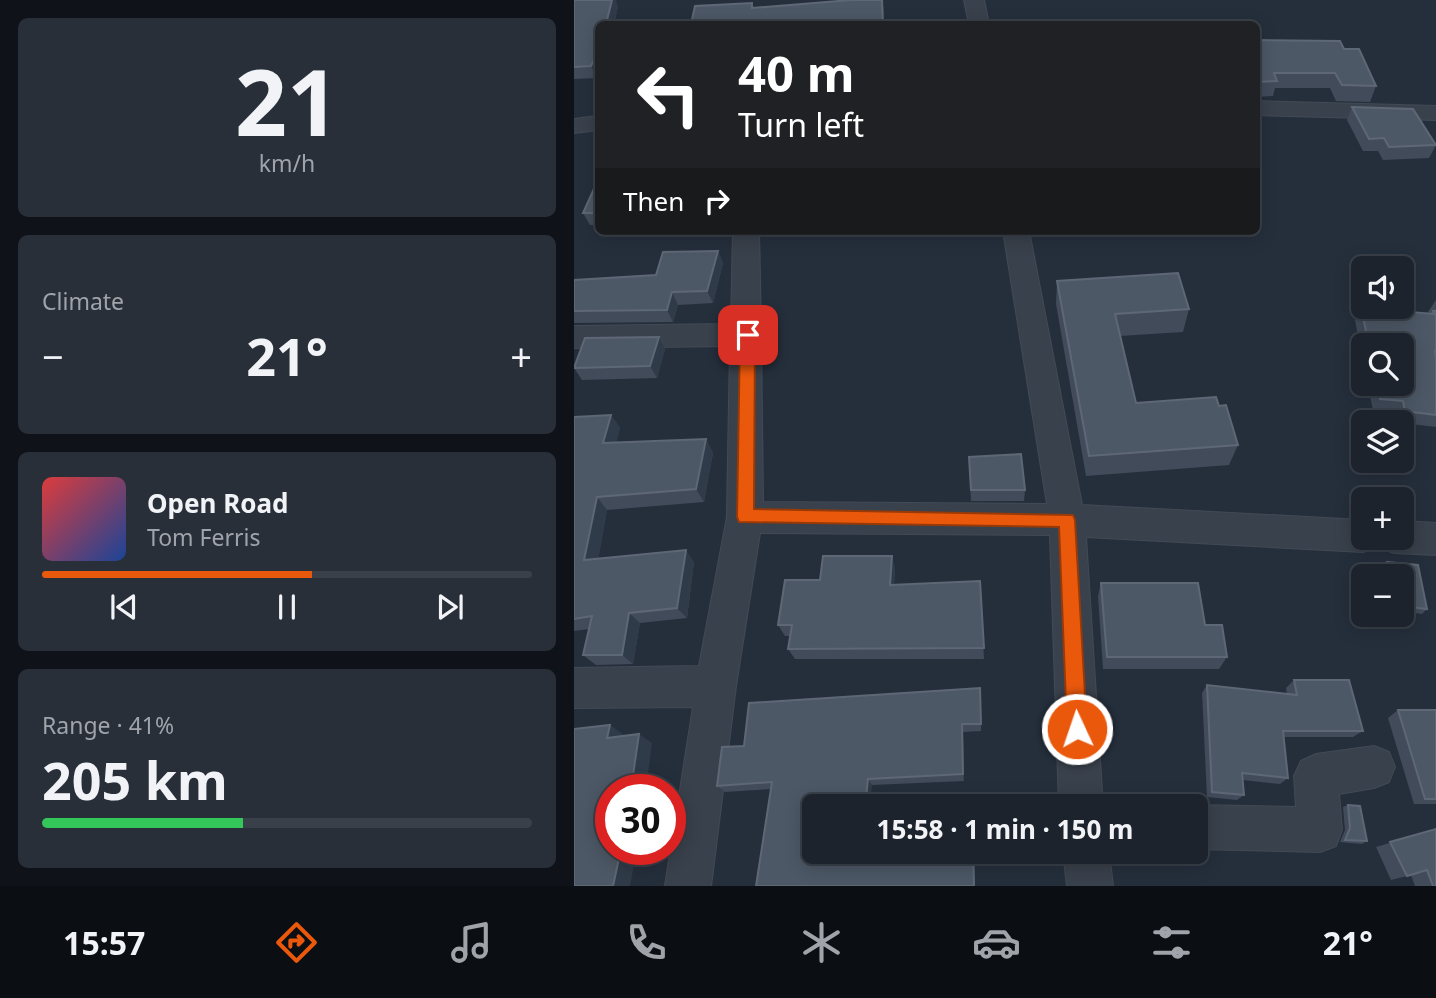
<!DOCTYPE html>
<html lang="en">
<head>
<meta charset="utf-8">
<style>
	body { margin:0; font-family:"Noto Sans",sans-serif; background:#292f39; color:#f1f3f6; height:100vh; display:flex; flex-direction:column; font-size:26px; white-space:nowrap }
	* { box-sizing:border-box; margin:0 }
	p { font-size:23px; color:#a0a4aa }
	.icon { flex:none; width:38px; height:38px; fill:none; stroke:currentColor; stroke-width:2; stroke-linecap:round; stroke-linejoin:round }
	.map { position:relative; flex:1; overflow:hidden }
	.sheet { display:flex; flex-direction:column; gap:18px; padding:18px; background:#0f1319; width:574px }
	.sheet>* { flex:none }
	.banner { position:absolute; left:21px; top:21px; width:665px; height:214px; border-radius:10px; box-shadow:0 4px 18px #0003,0 0 0 2px #3a4049; background:#202124; color:#fff; overflow:hidden }
	.buttons { position:absolute; left:777px; top:256px; display:grid; gap:14px }
	.buttons a { display:grid; place-items:center; width:63px; height:63px; border-radius:10px; background:#1c232d; box-shadow:0 4px 18px #0003,0 0 0 2px #3a4049; font-size:35px }
	.speed { position:absolute; left:21px; top:774px; display:flex; gap:14px; font-size:35px; font-weight:700; text-align:center }
	.speed>* { display:grid; place-content:center; width:91px; height:91px; border-radius:50%; background:#1c232d; box-shadow:0 4px 18px #0003,0 0 0 2px #3a4049; line-height:1 }
	.speed .limit { border:10px solid #d22; background:#fff; color:#111 }
	.pin { position:absolute; display:grid; place-items:center; width:60px; height:60px; color:#fff; margin:-30px; border-radius:14px; box-shadow:0 4px 10px #0006 }
	.me { position:absolute; width:77px; margin:-38px; rotate:357deg; stroke-linejoin:round; filter:drop-shadow(0 0 5px #0008) }
	.turn { display:flex; align-items:center; gap:24px; height:147px; padding:0 28px; font-size:32px }
	.turn .icon { width:91px; height:91px; stroke-width:2.5 }
	.turn b { display:block; font-size:49px; line-height:60px }
	.then { display:flex; align-items:center; height:66px; padding:0 28px; background:#0003; gap:14px; font-size:26px }
	.big { font-size:52px; font-weight:700; line-height:1.1 }
	.sheet .widget { flex:1; display:flex; flex-direction:column; justify-content:center; gap:10px; min-width:0; padding:0 24px; border-radius:10px; background:#292f39 }
	.sheet .dial { align-items:center; gap:0 }
	.dial b { font-size:91px; line-height:1 }
	.song { display:flex; align-items:center; gap:21px }
	.cover { width:84px; height:84px; border-radius:10px; background:linear-gradient(135deg,hsl(0 70% 55%),hsl(220 70% 35%)) }
	.played { height:7px; border-radius:4px; background:linear-gradient(90deg,#ea580c 55%,#3a4049 55%) }
	.keys { display:flex; justify-content:space-around; direction:ltr }
	.heat { display:flex; justify-content:space-between; align-items:center; font-size:38px; direction:ltr }
	.charge { height:10px; border-radius:5px; background:linear-gradient(90deg,#34c759 41%,#3a4049 0) }
	.trip { position:absolute; left:228px; top:794px; width:406px; height:70px; border-radius:10px; background:#1c232d; box-shadow:0 4px 18px #0003,0 0 0 2px #3a4049; font-weight:700; line-height:70px; text-align:center }
	.menu { display:flex; height:112px; justify-content:space-around; align-items:center; background:#0b0e12; color:#a0a4aa }
	.menu .icon { width:49px; height:49px }
	.menu .active { color:#ea580c }
	.menu b { font-size:32px; color:#f1f3f6 }
	main { display:flex; flex:1; min-height:0 }
	.map>svg:first-child { display:block }
	.lines { fill:none; stroke-linecap:round; stroke-linejoin:round }
	.street-casing { stroke:#424a55; stroke-width:2 }
	.street { fill:#39414c; fill-rule:evenodd }
	.wall { fill:#414b5a }
	.shaded-wall { fill:#303b49 }
	.building { fill:#4d5866; stroke:#5e6775; stroke-width:2 }
	.route { fill:#ea580c; stroke:#983908; stroke-width:2 }
</style>
</head>
<body>
<main>
<section class="sheet">
<div class="widget dial"><b>21</b><p>km/h</p></div>
<div class="widget"><p>Climate</p>
<div class="heat"><a>−</a><b class="big">21°</b><a>+</a></div>
</div>
<div class="widget">
<div class="song"><i class="cover"></i><div><b>Open Road</b><p>Tom Ferris</p></div></div>
<div class="played"></div>
<div class="keys"><svg class="icon" aria-label="previous" viewBox="0 0 24 24"><path d="M18 5L8 12l10 7zM5 5v14"/></svg><svg class="icon" aria-label="pause" viewBox="0 0 24 24"><path d="M8 5v14M16 5v14"/></svg><svg class="icon" aria-label="next" viewBox="0 0 24 24"><path d="M6 5l10 7-10 7zM19 5v14"/></svg></div>
</div>
<div class="widget"><p>Range · 41%</p><b class="big">205 km</b><div class="charge"></div></div>
</section>
<div class="map">
<svg width="862" height="886" viewBox="0 0 862 886">
	<rect width="100%" height="100%" fill="#252f3c"/>
	<g class="lines">
		<defs>
			<path id="street" d="M 390,0 L 410,0 L 415,24 L 395,24 Z
				M 682,101 L 862,106 L 862,120 L 682,115 Z
				M 24,116 L 24,130 L 0,133 L 0,119 Z
				M 159,231 L 185,231 L 187,331 L 189,335 L 187,339 L 189,502 L 473,504 L 429,231 L 455,231 L 508,505 L 789,520 L 789,537 L 828,537 L 828,521 L 862,523 L 862,555 L 820,553 L 807,548 L 804,542 L 802,547 L 789,552 L 512,537 L 529,807 L 485,807 L 476,535 L 186,533 L 162,686 L 137,886 L 91,886 L 119,707 L 0,708 L 0,668 L 125,666 L 153,517 L 156,346 L 0,348 L 0,326 L 157,324 Z
				M 800,746 L 815,752 L 821,767 L 815,782 L 800,788 L 765,794 L 768,830 L 762,846 L 746,852 L 621,849 L 621,807 L 616,807 L 621,805 L 722,807 L 720,776 L 727,761 L 742,754 Z
				M 489,852 L 535,852 L 539,886 L 493,886 Z"/>
		</defs>
		<!-- street casing -->
		<use href="#street" class="street-casing"/>
		<!-- street -->
		<use href="#street" class="street"/>
	</g>
	<!-- wall -->
	<path class="wall" d="M 0,0 L 44,7 L 40,24 L 24,24 L 23,78 L 0,79 Z
		M 682,40 L 770,49 L 802,86 L 796,102 L 762,101 L 756,88 L 701,88 L 699,96 L 682,97 Z
		M 778,107 L 862,145 L 855,158 L 809,160 L 804,151 L 789,151 L 773,120 Z
		M 24,180 L 24,225 L 16,225 L 9,213 Z
		M 144,251 L 149,263 L 139,303 L 104,305 L 99,322 L 0,323 L 0,280 L 82,275 Z
		M 483,281 L 615,309 L 609,332 L 546,336 L 562,403 L 645,406 L 664,445 L 655,465 L 512,476 L 482,304 Z
		M 862,300 L 862,427 L 828,423 L 828,422 L 822,422 L 821,413 L 799,410 L 793,383 L 828,383 L 828,345 L 789,345 L 789,363 L 781,320 L 787,308 L 855,314 L 854,312 Z
		M 91,349 L 83,378 L 8,380 L 0,368 Z
		M 37,415 L 46,428 L 42,443 L 132,439 L 139,453 L 130,502 L 33,510 L 24,559 L 120,562 L 113,618 L 66,623 L 59,664 L 22,665 L 9,655 L 15,629 L 0,631 L 0,417 Z
		M 395,457 L 451,490 L 450,501 L 397,501 Z
		M 813,562 L 844,565 L 853,609 L 848,614 L 828,611 L 828,576 L 810,576 L 808,567 Z
		M 321,568 L 320,585 L 406,581 L 410,659 L 221,659 L 214,649 L 216,636 L 211,636 L 204,625 L 246,580 Z
		M 527,583 L 631,625 L 653,657 L 645,669 L 529,669 L 524,596 Z
		M 720,680 L 789,731 L 779,737 L 709,737 L 714,778 L 706,784 L 669,780 L 670,795 L 663,800 L 633,797 L 628,693 L 633,685 L 713,694 L 712,688 Z
		M 407,697 L 407,731 L 389,732 L 390,781 L 298,785 L 240,852 L 400,852 L 401,886 L 182,886 L 197,789 L 151,792 L 143,786 L 170,746 Z
		M 824,710 L 862,710 L 862,804 L 840,804 L 814,718 Z
		M 774,805 L 793,841 L 788,844 L 766,842 L 771,830 L 769,807 Z
		M 862,829 L 862,886 L 841,886 L 837,875 L 817,880 L 802,847 Z"/>
	<!-- shaded-wall -->
	<path class="shaded-wall" d="M 38,0 L 42,0 L 44,7 L 40,24 L 32,24 Z
		M 308,0 L 310,11 L 310,24 L 309,24 Z
		M 24,52 L 24,75 L 23,78 L 17,66 Z
		M 144,251 L 149,263 L 139,303 L 133,291 Z
		M 98,292 L 104,305 L 99,322 L 93,310 Z
		M 85,337 L 91,349 L 83,378 L 76,366 Z
		M 37,415 L 46,428 L 39,457 L 29,443 Z
		M 132,439 L 139,453 L 130,502 L 122,489 Z
		M 23,497 L 33,510 L 22,572 L 10,560 Z
		M 112,550 L 120,562 L 113,618 L 103,608 Z
		M 318,556 L 321,568 L 319,597 L 316,585 Z
		M 55,613 L 66,623 L 59,664 L 48,655 Z
		M 388,724 L 389,732 L 390,781 L 389,774 Z
		M 36,725 L 50,735 L 48,747 L 33,738 Z
		M 65,734 L 78,743 L 72,789 L 57,789 Z
		M 294,779 L 298,785 L 296,807 L 291,807 Z
		M 47,849 L 63,849 L 56,886 L 39,886 Z"/>
	<!-- building -->
	<path class="building" d="M 0,0 L 38,0 L 32,24 L 24,24 L 24,52 L 17,66 L 0,67 Z
		M 277,0 L 308,0 L 309,24 L 117,24 L 121,6 L 178,3 L 178,8 Z
		M 682,40 L 766,41 L 770,49 L 785,49 L 802,86 L 768,85 L 761,73 L 700,73 L 703,81 L 682,82 Z
		M 778,107 L 839,109 L 862,145 L 815,147 L 810,138 L 795,139 Z
		M 24,180 L 24,213 L 9,213 Z
		M 144,251 L 133,291 L 98,292 L 93,310 L 0,311 L 0,280 L 82,275 L 89,252 Z
		M 604,273 L 615,309 L 541,314 L 562,403 L 642,397 L 645,406 L 652,405 L 664,445 L 515,456 L 483,281 Z
		M 787,308 L 860,314 L 859,311 L 862,311 L 862,351 L 861,351 L 862,357 L 862,415 L 831,411 L 829,401 L 806,399 L 803,383 L 828,383 L 828,345 L 795,345 Z
		M 85,337 L 76,366 L 0,368 L 11,338 Z
		M 37,415 L 29,443 L 132,439 L 122,489 L 23,497 L 10,560 L 112,550 L 103,608 L 55,613 L 48,655 L 9,655 L 18,616 L 0,619 L 0,417 Z
		M 447,454 L 451,490 L 397,490 L 395,457 Z
		M 249,556 L 318,556 L 316,585 L 406,581 L 410,648 L 214,649 L 218,625 L 204,625 L 211,580 L 246,580 Z
		M 813,562 L 844,565 L 853,609 L 828,606 L 828,576 L 815,576 Z
		M 527,583 L 624,583 L 631,625 L 648,625 L 653,657 L 533,657 Z
		M 720,680 L 775,680 L 789,731 L 709,731 L 714,778 L 668,773 L 670,795 L 638,792 L 633,685 L 723,695 Z
		M 406,688 L 407,724 L 388,724 L 389,774 L 294,779 L 291,807 L 240,807 L 240,852 L 399,852 L 400,886 L 182,886 L 198,782 L 143,786 L 148,747 L 170,746 L 175,703 Z
		M 824,710 L 862,710 L 862,799 L 851,799 Z
		M 36,725 L 33,738 L 65,734 L 57,789 L 37,789 L 37,849 L 47,849 L 39,886 L 0,886 L 0,729 Z
		M 471,805 L 471,807 L 434,807 Z
		M 774,805 L 786,806 L 793,841 L 771,840 L 776,828 Z
		M 862,829 L 862,886 L 859,886 L 853,870 L 833,876 L 816,842 Z"/>
	<!-- route -->
	<path class="route" d="M 174,329 L 181,335 L 180,509 L 499,515 L 501,520 L 513,729 L 510,736 L 503,739 L 496,736 L 493,729 L 485,527 L 165,522 L 163,517 L 166,335 Z"/>
</svg>
<div class="buttons">
<a><svg class="icon" aria-label="sound" viewBox="0 0 24 24"><path d="M4 9h4l5-4v14l-5-4H4zM17 9q2 3 0 6"/></svg></a>
<a><svg class="icon" aria-label="search" viewBox="0 0 24 24"><circle cx="10" cy="10" r="6"/><path d="M15 15l6 6"/></svg></a>
<a><svg class="icon" aria-label="layers" viewBox="0 0 24 24"><path d="M12 4l9 5-9 5-9-5zM3 14l9 5 9-5"/></svg></a>
<a>+</a>
<a>−</a>
</div>
<div class="speed"><div class="limit">30</div></div>
<div class="pin" style="left:174px;top:335px;background:#d93025"><svg class="icon" aria-label="arrive" viewBox="0 0 24 24"><path d="M6 21V4h12l-3 4 3 4H6"/></svg></div>
<svg class="me" style="left:503px;top:729px" viewBox="-20 -20 40 40"><circle r="17" fill="#ea580c" stroke="#fff" stroke-width="3"/><path d="M0-11L8 9 0 5-8 9z" fill="#fff"/></svg>
<div class="trip">15:58 · 1 min · 150 m</div>
<div class="banner">
<div class="turn"><svg class="icon" aria-label="left" viewBox="0 0 24 24"><path d="M17 20v-9H6M10 6l-5 5 5 5"/></svg><div><b>40 m</b>Turn left</div></div>
<div class="then">Then<svg class="icon" aria-label="right" viewBox="0 0 24 24"><path d="M7 20v-9h11M14 6l5 5-5 5"/></svg></div>
</div>
</div>
</main>
<nav class="menu">
<b>15:57</b>
<svg class="icon active" aria-label="directions" viewBox="0 0 24 24"><path d="M12 3l9 9-9 9-9-9zM9 14v-3h6M13 9l2 2-2 2"/></svg>
<svg class="icon" aria-label="music" viewBox="0 0 24 24"><path d="M9 18V5l10-2v13"/><circle cx="6" cy="18" r="3"/><circle cx="16" cy="16" r="3"/></svg>
<svg class="icon" aria-label="phone" viewBox="0 0 24 24"><path d="M5 4h4l2 5-3 2q2 4 5 5l2-3 5 2v4C11 20 4 13 5 4z"/></svg>
<svg class="icon" aria-label="climate" viewBox="0 0 24 24"><path d="M12 3v18M4 7l16 10M4 17L20 7"/></svg>
<svg class="icon" aria-label="car" viewBox="0 0 24 24"><path d="M5 17H2v-5l4-1 3-4h7l3 4 3 1v5h-3M9 17h6M6 11h13"/><circle cx="7" cy="17" r="2"/><circle cx="17" cy="17" r="2"/></svg>
<svg class="icon" aria-label="filters" viewBox="0 0 24 24"><path d="M4 7h16M4 17h16"/><circle cx="9" cy="7" r="2"/><circle cx="15" cy="17" r="2"/></svg>
<b>21°</b>
</nav>
</body>
</html>
